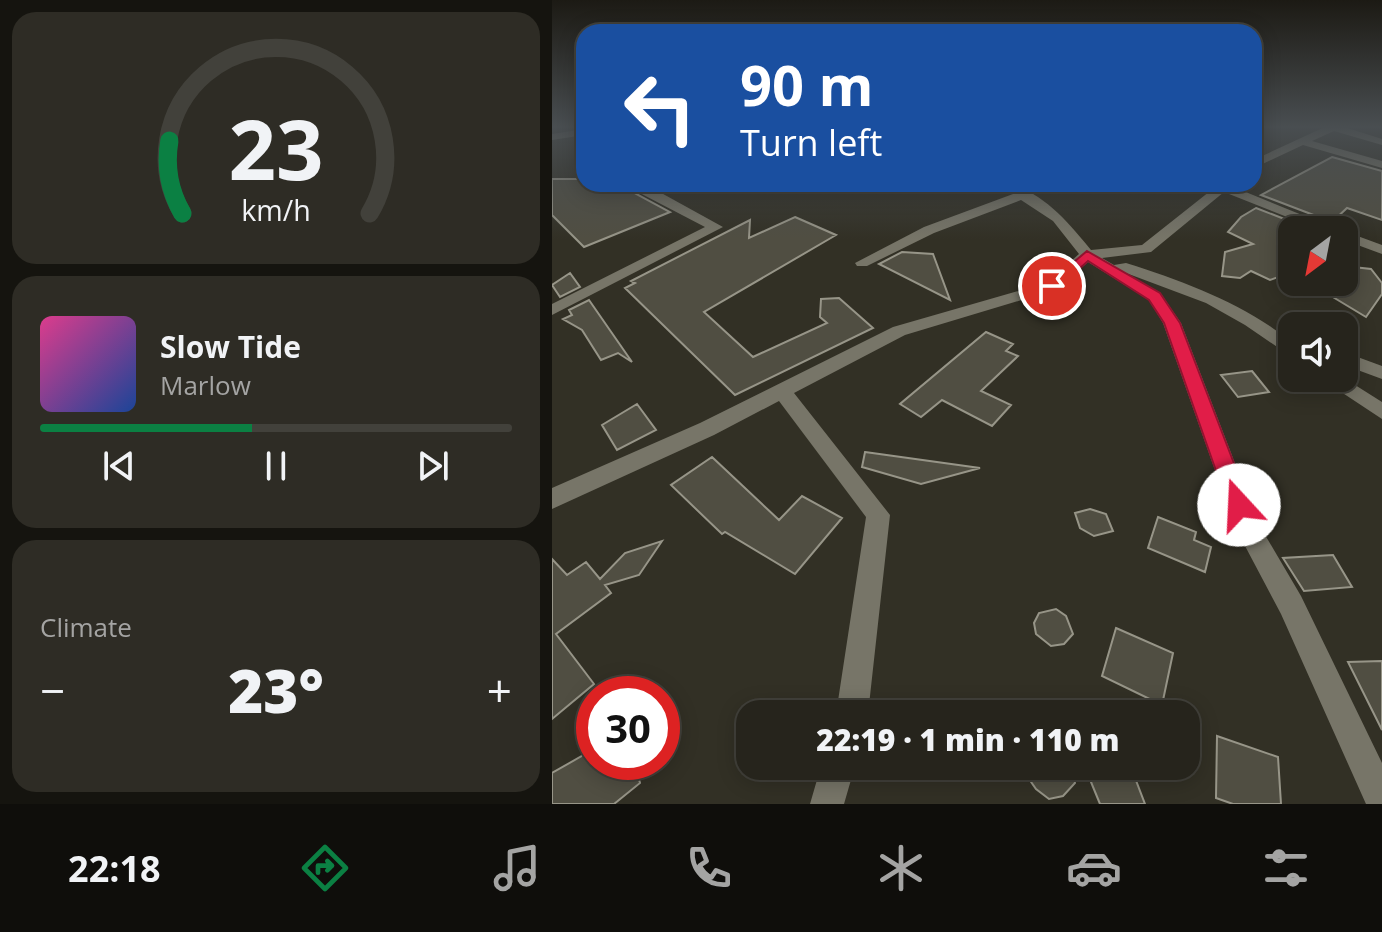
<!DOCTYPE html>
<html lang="en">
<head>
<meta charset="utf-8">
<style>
	body { margin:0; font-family:"Open Sans",sans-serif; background:#2e2c25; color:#f1f3f6; height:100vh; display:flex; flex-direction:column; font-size:30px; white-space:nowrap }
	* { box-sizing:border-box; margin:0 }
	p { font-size:26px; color:#a4a4a3 }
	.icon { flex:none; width:44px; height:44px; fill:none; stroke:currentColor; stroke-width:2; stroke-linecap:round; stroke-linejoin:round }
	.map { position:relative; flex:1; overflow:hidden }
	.drawer { display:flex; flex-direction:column; gap:12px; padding:12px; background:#15140f; width:552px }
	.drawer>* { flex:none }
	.guide { position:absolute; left:24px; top:24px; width:686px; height:168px; border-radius:24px; box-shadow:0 4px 20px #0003,0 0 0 2px #42413b; background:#1a4fa0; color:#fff; overflow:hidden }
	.needle { width:52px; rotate:212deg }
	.buttons { position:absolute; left:726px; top:216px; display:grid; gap:16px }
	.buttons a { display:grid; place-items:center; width:80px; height:80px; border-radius:16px; background:#26241c; box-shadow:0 4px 20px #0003,0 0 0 2px #42413b; font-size:40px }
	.speed { position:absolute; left:24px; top:676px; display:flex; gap:16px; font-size:40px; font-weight:700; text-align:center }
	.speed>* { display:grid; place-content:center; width:104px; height:104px; border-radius:50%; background:#26241c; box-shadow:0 4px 20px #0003,0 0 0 2px #42413b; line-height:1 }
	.speed .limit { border:12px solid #d22; background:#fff; color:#111 }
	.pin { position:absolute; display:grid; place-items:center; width:68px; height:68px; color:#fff; margin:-34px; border:4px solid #fff; border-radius:50%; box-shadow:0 2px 8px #0007 }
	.me { position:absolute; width:88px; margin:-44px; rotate:340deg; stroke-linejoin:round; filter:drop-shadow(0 0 6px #0008) }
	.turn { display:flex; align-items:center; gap:28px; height:168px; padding:0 32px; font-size:36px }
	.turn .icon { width:104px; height:104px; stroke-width:2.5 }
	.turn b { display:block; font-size:56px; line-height:68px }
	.big { font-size:60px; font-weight:800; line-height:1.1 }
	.drawer .widget { flex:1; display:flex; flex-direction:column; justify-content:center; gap:12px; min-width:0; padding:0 28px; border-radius:24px; background:#2e2c25 }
	.drawer .dial { align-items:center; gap:0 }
	.dial svg { height:208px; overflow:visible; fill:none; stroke:#42413b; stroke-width:7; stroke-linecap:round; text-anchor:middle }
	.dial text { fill:#f1f3f6; stroke:none }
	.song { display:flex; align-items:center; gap:24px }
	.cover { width:96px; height:96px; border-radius:12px; background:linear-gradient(135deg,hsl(330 70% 55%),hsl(220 70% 35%)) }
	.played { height:8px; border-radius:4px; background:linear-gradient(90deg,#0b8043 45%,#42413b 45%) }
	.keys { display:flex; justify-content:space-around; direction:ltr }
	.heat { display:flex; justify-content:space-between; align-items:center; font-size:44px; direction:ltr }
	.trip { position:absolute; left:184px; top:700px; width:464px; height:80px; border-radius:24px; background:#26241c; box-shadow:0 4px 20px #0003,0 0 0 2px #42413b; font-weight:800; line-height:80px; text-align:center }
	.menu { display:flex; height:128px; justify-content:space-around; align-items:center; background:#0f0e0b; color:#a4a4a3 }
	.menu .icon { width:56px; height:56px }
	.menu .on { color:#0b8043 }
	.menu b { font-size:36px; color:#f1f3f6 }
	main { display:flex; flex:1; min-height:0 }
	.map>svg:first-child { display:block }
	.building { fill:#504e42; stroke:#979588; stroke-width:2 }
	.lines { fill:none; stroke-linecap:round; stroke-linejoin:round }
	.minor { fill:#777568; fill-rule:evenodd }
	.route { fill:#e11d48; stroke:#92132f; stroke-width:2 }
</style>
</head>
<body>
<main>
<section class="drawer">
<div class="widget dial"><svg viewBox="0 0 100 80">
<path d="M14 69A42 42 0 1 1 86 69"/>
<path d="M14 69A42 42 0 0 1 9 41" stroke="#0b8043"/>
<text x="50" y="56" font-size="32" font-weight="700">23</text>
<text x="50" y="72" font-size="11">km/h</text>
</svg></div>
<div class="widget">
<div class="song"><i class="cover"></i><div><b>Slow Tide</b><p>Marlow</p></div></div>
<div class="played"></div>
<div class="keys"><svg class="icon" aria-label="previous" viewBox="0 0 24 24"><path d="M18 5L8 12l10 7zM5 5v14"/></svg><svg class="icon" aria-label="pause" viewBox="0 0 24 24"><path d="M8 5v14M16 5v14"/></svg><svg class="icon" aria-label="next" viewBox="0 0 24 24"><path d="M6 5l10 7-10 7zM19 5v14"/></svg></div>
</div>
<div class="widget"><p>Climate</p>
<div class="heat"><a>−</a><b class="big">23°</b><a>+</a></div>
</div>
</section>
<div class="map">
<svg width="830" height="804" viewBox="0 0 830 804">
	<rect width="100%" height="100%" fill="#323025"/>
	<!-- building -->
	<path class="building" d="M 780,157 L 830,171 L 830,220 L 795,208 L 780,222 L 709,195 Z
		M 0,179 L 31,179 L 32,184 L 47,188 L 66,184 L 118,212 L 32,247 L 0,215 Z
		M 704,208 L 740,222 L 740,272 L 718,280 L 699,271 L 688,278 L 670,276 L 673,252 L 701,244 L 676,232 L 689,217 Z
		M 243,217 L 284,235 L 152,312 L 201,357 L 275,323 L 268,317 L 269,299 L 287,298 L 321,328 L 183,395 L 73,288 L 83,283 L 79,281 L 198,220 L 197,238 Z
		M 350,252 L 381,254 L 398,300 L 327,264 Z
		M 792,266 L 819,269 L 830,283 L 830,294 L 814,317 L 756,282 L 792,282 Z
		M 18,273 L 28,287 L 8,297 L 0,285 Z
		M 37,300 L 80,362 L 66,353 L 49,360 L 30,330 L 11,319 L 20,315 L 17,310 Z
		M 434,332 L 461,344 L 454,351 L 466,356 L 429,391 L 459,405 L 440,426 L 390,400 L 369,417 L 348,404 Z
		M 700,371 L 717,392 L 686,397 L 669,375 Z
		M 85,404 L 104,430 L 65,450 L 50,425 Z
		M 313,452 L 428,468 L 369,484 L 310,467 Z
		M 160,457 L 227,520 L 250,496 L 290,518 L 243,574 L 173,532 L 170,534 L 119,485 Z
		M 538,509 L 554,514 L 561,531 L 542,536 L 528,528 L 523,513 Z
		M 606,517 L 644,532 L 642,540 L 659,547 L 653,572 L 596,548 Z
		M 110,541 L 87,575 L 53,585 L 59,593 L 4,634 L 42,684 L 0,719 L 0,559 L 15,575 L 34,562 L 48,579 L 73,553 Z
		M 781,555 L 800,587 L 752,591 L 731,558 Z
		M 504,609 L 514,616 L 521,634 L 512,644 L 499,646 L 484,634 L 482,623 L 487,613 Z
		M 564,628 L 621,653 L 610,705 L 550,676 Z
		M 830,661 L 830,730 L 796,662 Z
		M 665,736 L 726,757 L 729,804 L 681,804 L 664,798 Z
		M 42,749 L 42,762 L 82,762 L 88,783 L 62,804 L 0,804 L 0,773 Z
		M 468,766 L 519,766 L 523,783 L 511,796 L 497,799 L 484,789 Z
		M 561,767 L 569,768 L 583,778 L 593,804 L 548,804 L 539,782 Z"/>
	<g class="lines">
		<!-- minor -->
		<path class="minor" d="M 775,126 L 789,126 L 830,139 L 830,145 L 782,131 L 760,141 L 830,161 L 830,168 L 751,145 L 702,168 L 702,160 L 708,157 Z
			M 32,129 L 32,135 L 0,140 L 0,134 Z
			M 81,184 L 93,184 L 171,227 L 0,315 L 0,304 L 153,227 L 84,191 Z
			M 447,184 C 485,184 517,223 539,250 L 590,245 L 667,184 L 680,184 L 679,186 L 787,230 L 768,230 L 672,192 L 599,252 L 550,258 L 562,265 L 574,263 C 634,282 690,303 740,342 L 740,357 L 693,325 L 654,303 L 574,273 L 609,294 L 629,323 L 706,523 L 749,596 L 830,763 L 830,804 L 814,804 L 729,614 L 683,527 L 611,323 L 597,300 L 536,262 L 506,289 L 353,335 L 242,393 L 338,515 L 316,714 L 284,714 L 314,517 L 227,401 L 162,435 L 0,509 L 0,488 L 148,423 L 341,327 L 494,283 L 527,254 L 501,221 L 469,200 L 382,233 L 315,266 L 305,266 L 303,263 L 372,227 L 461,194 Z
			M 792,231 L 830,245 L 830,254 L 792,240 Z
			M 792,352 L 830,366 L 830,379 L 792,365 Z
			M 768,378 L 792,378 L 830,402 L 830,419 Z
			M 269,766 L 303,766 L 292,804 L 258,804 Z"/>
	</g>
	<!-- sky -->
	<linearGradient id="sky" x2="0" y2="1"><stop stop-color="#1c1a14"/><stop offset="0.53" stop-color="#494e51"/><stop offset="1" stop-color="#494e51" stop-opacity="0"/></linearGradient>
	<rect width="830" height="239" fill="url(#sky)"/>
	<!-- route -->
	<path class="route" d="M 535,251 L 608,293 L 628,323 L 698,505 L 694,512 L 687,514 L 679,512 L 676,505 L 612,323 L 597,300 L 536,261 L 505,289 L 495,289 L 493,286 Z"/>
</svg>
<div class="buttons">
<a><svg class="needle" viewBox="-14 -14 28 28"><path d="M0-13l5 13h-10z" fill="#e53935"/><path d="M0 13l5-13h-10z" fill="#a4a4a3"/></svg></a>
<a><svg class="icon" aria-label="sound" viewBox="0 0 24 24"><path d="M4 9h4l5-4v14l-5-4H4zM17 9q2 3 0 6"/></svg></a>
</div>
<div class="speed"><div class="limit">30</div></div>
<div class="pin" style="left:500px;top:286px;background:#d93025"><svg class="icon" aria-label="arrive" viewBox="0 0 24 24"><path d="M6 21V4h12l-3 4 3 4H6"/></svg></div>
<svg class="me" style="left:687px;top:505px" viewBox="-20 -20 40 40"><circle r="19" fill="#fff"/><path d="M0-13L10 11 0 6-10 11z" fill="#e11d48"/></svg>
<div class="trip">22:19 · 1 min · 110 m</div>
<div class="guide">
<div class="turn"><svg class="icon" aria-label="left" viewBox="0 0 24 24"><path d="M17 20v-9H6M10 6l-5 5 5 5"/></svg><div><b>90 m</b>Turn left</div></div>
</div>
</div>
</main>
<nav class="menu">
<b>22:18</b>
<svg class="icon on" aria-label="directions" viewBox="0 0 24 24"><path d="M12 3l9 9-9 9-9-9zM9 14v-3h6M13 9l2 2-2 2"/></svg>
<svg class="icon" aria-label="music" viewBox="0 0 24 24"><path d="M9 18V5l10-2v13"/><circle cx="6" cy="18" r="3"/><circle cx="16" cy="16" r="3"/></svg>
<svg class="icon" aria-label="phone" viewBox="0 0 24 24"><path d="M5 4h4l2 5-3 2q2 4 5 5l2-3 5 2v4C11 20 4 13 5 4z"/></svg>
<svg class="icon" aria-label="climate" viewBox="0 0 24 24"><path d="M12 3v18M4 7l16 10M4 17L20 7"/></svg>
<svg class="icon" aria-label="car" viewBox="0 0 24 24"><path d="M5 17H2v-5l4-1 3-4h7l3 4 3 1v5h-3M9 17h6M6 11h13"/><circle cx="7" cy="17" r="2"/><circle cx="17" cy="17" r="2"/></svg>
<svg class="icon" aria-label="filters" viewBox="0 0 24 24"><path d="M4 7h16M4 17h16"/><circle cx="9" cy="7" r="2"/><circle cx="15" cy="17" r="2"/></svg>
</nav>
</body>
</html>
